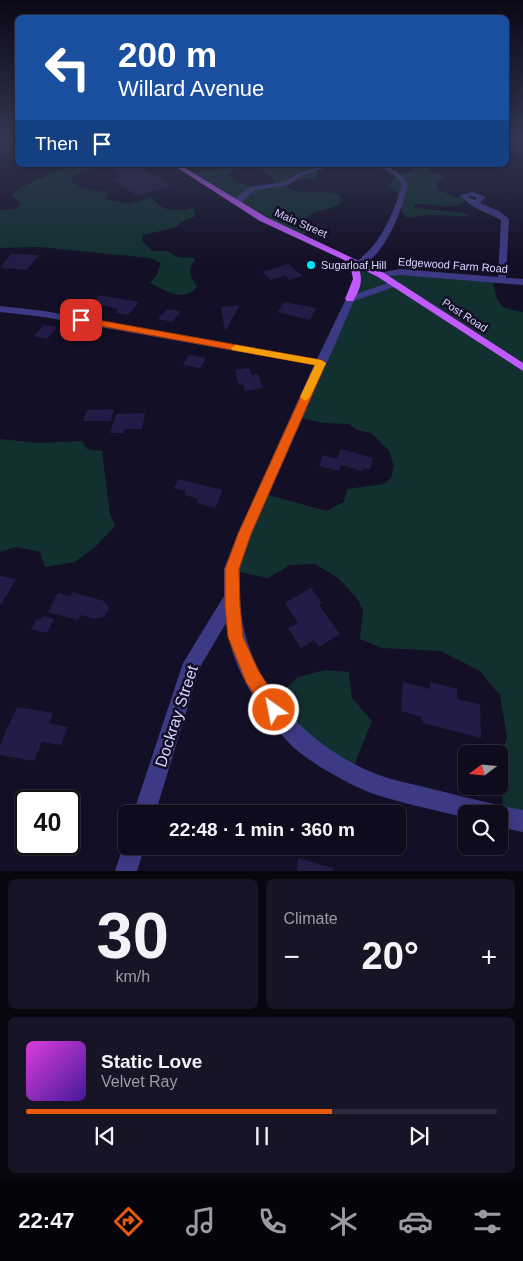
<!DOCTYPE html>
<html lang="en">
<head>
<meta charset="utf-8">
<style>
	body { margin:0; font-family:Helvetica,sans-serif; background:#171425; color:#f1f3f6; height:100vh; display:flex; flex-direction:column; font-size:19px; white-space:nowrap }
	* { box-sizing:border-box; margin:0 }
	p { font-size:16px; color:#9b9ba3 }
	.icon { flex:none; width:28px; height:28px; fill:none; stroke:currentColor; stroke-width:2; stroke-linecap:round; stroke-linejoin:round }
	.map { position:relative; height:871px; overflow:hidden }
	.sheet { display:flex; flex-direction:column; gap:8px; padding:8px; background:#08060f; flex:1 }
	.sheet>* { flex:none }
	.banner { position:absolute; left:15px; top:15px; width:494px; height:152px; border-radius:8px; box-shadow:0 2px 8px #0003,0 0 0 1px #2e2b3b; background:#1a4fa0; color:#fff; overflow:hidden }
	.needle { width:32px; rotate:254deg }
	.fabs { position:absolute; left:458px; top:745px; display:grid; gap:10px }
	.fabs a { display:grid; place-items:center; width:50px; height:50px; border-radius:8px; background:#0e0b1c; box-shadow:0 2px 8px #0003,0 0 0 1px #2e2b3b; font-size:25px }
	.speed { position:absolute; left:15px; top:790px; display:flex; gap:10px; font-size:25px; font-weight:700; text-align:center }
	.speed>* { display:grid; place-content:center; width:65px; height:65px; border-radius:50%; background:#0e0b1c; box-shadow:0 2px 8px #0003,0 0 0 1px #2e2b3b; line-height:1 }
	.speed .limit { border:2px solid #111; border-radius:8px; background:#fff; color:#111 }
	.pin { position:absolute; display:grid; place-items:center; width:42px; height:42px; color:#fff; margin:-21px; border-radius:10px; box-shadow:0 2px 8px #0006 }
	.me { position:absolute; width:55px; margin:-28px; rotate:327deg; stroke-linejoin:round; filter:drop-shadow(0 0 4px #0008) }
	.turn { display:flex; align-items:center; gap:18px; height:105px; padding:0 20px; font-size:22px }
	.turn .icon { width:65px; height:65px; stroke-width:2.5 }
	.turn b { display:block; font-size:35px; line-height:42px }
	.then { display:flex; align-items:center; height:48px; padding:0 20px; background:#0003; gap:10px; font-size:19px }
	.big { font-size:38px; font-weight:700; line-height:1.1 }
	.sheet .tile { flex:1; display:flex; flex-direction:column; justify-content:center; gap:8px; min-width:0; padding:0 18px; border-radius:8px; background:#171425 }
	.sheet .dial { align-items:center; gap:0 }
	.dial b { font-size:65px; line-height:1 }
	.song { display:flex; align-items:center; gap:15px }
	.cover { width:60px; height:60px; border-radius:8px; background:linear-gradient(135deg,hsl(300 70% 55%),hsl(260 70% 35%)) }
	.played { height:5px; border-radius:2px; background:linear-gradient(90deg,#ea580c 65%,#2e2b3b 65%) }
	.keys { display:flex; justify-content:space-around; direction:ltr }
	.heat { display:flex; justify-content:space-between; align-items:center; font-size:28px; direction:ltr }
	.sheet .tiles { flex:1; display:grid; gap:8px; grid-template-columns:1fr 1fr }
	.tile:last-child { grid-column:span 2 }
	.trip { position:absolute; left:118px; top:805px; width:288px; height:50px; border-radius:8px; background:#0e0b1c; box-shadow:0 2px 8px #0003,0 0 0 1px #2e2b3b; font-weight:700; line-height:50px; text-align:center }
	.tab-bar { display:flex; height:80px; justify-content:space-around; align-items:center; background:#06040b; color:#9b9ba3 }
	.tab-bar .icon { width:35px; height:35px }
	.tab-bar .current { color:#ea580c }
	.tab-bar b { font-size:22px; color:#f1f3f6 }
	.map>svg:first-child { display:block }
	.green { fill:#12302f; fill-rule:evenodd }
	.building { fill:#241b47 }
	.lines { fill:none; stroke-linecap:round; stroke-linejoin:round }
	.minor { fill:#3d3a85; fill-rule:evenodd }
	.major { fill:#c25bff; fill-rule:evenodd }
	.route { fill:#ea580c; stroke:#983908 }
	.slow { fill:#f59e0b }
	.poi-dot { fill:#00e5ff; stroke:#130f26; stroke-width:2 }
	.labels { text-anchor:middle; stroke-width:5; stroke-linejoin:round; paint-order:stroke }
	.far-street-label { font-size:11px; fill:#d9d4ff; stroke:#130f26 }
	.far-poi-label { font-size:11px; fill:#d9d4ff; stroke:#130f26; text-anchor:start }
	.near-street-label { font-size:16px; fill:#d9d4ff; stroke:#130f26 }
</style>
</head>
<body>
<div class="map">
<svg width="523" height="871" viewBox="0 0 523 871">
	<rect width="100%" height="100%" fill="#130f26"/>
	<!-- green -->
	<path class="green" d="M 78,165 L 98,165 L 72,177 L 71,182 L 82,188 L 110,193 L 106,195 L 106,199 L 128,204 L 152,197 C 160,212 178,212 193,208 L 196,216 L 181,222 L 178,226 C 167,231 155,231 143,235 L 142,241 L 152,251 L 167,251 L 178,257 L 194,258 L 195,261 C 186,269 191,277 197,286 C 185,304 165,290 150,283 L 156,276 L 161,263 L 150,258 L 39,247 L 0,248 L 0,210 L 16,209 L 21,203 L 11,195 L 13,193 L 35,180 L 45,177 L 47,173 Z
		M 238,165 L 319,165 L 316,178 L 287,180 L 283,184 C 300,199 322,187 340,195 L 341,203 C 331,212 309,208 303,224 L 311,231 L 300,236 L 189,172 L 237,168 ZM 253,167 L 269,174 L 274,181 L 273,186 C 257,188 240,186 227,175 L 240,167 Z
		M 418,165 L 430,165 L 429,172 L 441,175 L 445,178 L 436,181 L 438,190 L 454,196 L 463,198 L 464,202 C 451,211 431,203 416,204 L 414,206 L 415,208 L 464,213 L 469,215 L 465,216 L 428,215 L 407,218 L 402,212 L 402,197 L 388,185 L 394,180 L 394,177 C 401,176 414,171 418,165 Z
		M 345,258 L 379,275 L 388,273 L 493,280 C 497,303 498,309 523,312 L 523,822 L 504,812 L 499,774 L 499,756 L 507,738 L 500,695 L 480,671 L 441,651 L 382,648 L 360,639 L 363,610 L 356,597 L 338,578 L 315,564 L 290,565 L 268,578 L 231,570 L 262,493 L 326,511 L 344,502 L 347,489 L 384,484 L 391,478 L 394,466 L 389,451 L 371,433 L 357,430 L 349,424 L 323,423 L 295,417 L 357,280 Z
		M 0,439 L 40,443 L 79,441 L 82,441 L 87,449 L 102,451 L 110,515 L 115,526 L 96,546 L 75,562 L 45,567 L 40,552 L 16,547 L 0,552 Z
		M 325,670 L 349,672 L 352,698 L 372,721 L 351,773 L 269,704 L 298,677 Z"/>
	<!-- building -->
	<path class="building" d="M 107,165 L 138,165 L 172,186 L 137,196 L 113,179 L 122,177 Z
		M 11,254 L 39,255 L 27,270 L 0,268 Z
		M 288,264 L 303,276 L 289,280 L 285,276 L 271,280 L 262,272 Z
		M 98,295 L 139,302 L 128,315 L 116,313 L 119,309 L 96,304 Z
		M 284,302 L 305,306 L 316,308 L 310,320 L 278,312 Z
		M 240,305 L 225,332 L 221,307 Z
		M 167,309 L 181,311 L 172,322 L 158,319 Z
		M 44,325 L 57,327 L 47,339 L 34,336 Z
		M 189,355 L 206,358 L 200,368 L 183,365 Z
		M 249,368 L 252,375 L 258,374 L 263,388 L 245,391 L 243,384 L 239,385 L 235,370 Z
		M 114,409 L 111,421 L 83,421 L 87,410 Z
		M 145,413 L 142,429 L 125,429 L 124,433 L 110,433 L 116,414 Z
		M 341,449 L 373,458 L 370,470 L 364,468 L 362,471 L 341,465 L 339,471 L 319,466 L 323,455 L 337,459 Z
		M 179,479 L 223,490 L 215,508 L 197,503 L 199,499 L 184,495 L 186,491 L 174,488 Z
		M 0,576 L 16,579 L 0,606 Z
		M 311,588 L 322,603 L 319,605 L 340,634 L 319,647 L 314,640 L 301,648 L 288,628 L 298,623 L 285,603 Z
		M 72,592 L 104,601 L 109,608 L 105,616 L 95,619 L 81,615 L 78,620 L 48,612 L 58,593 L 70,596 Z
		M 43,616 L 54,619 L 47,633 L 31,629 L 37,619 L 40,620 Z
		M 403,682 L 430,689 L 430,682 L 457,689 L 457,699 L 480,704 L 481,738 L 422,723 L 422,717 L 401,711 Z
		M 17,707 L 53,713 L 49,723 L 68,727 L 61,745 L 42,742 L 34,761 L 0,755 L 0,745 Z
		M 298,858 L 333,868 L 333,871 L 297,871 Z"/>
	<g class="lines">
		<!-- minor -->
		<path class="minor" d="M 325,165 L 335,165 L 303,175 L 288,185 L 255,190 L 239,204 L 232,202 L 245,190 L 251,187 L 284,182 L 299,173 Z
			M 378,165 C 390,165 402,174 408,184 C 403,208 385,257 360,266 L 356,263 C 361,257 368,252 373,246 C 387,228 396,206 402,184 L 399,179 Z
			M 473,192 L 486,197 L 480,203 L 499,211 L 509,219 L 506,278 L 523,279 L 523,285 L 400,275 L 378,277 L 378,273 L 400,269 L 498,277 L 501,220 L 472,206 L 459,195 ZM 472,196 L 477,198 L 475,200 L 468,197 Z
			M 394,281 L 399,284 L 397,286 L 354,301 L 252,533 C 248,544 242,557 240,569 C 238,577 240,587 240,595 C 241,677 304,745 376,774 C 391,780 409,783 424,787 C 457,795 490,804 523,810 L 523,832 L 499,827 L 499,814 L 466,814 L 466,818 C 436,810 404,804 374,794 C 353,787 307,761 292,746 C 261,714 231,668 226,623 L 200,667 L 155,814 L 133,814 L 183,663 L 224,596 L 224,569 L 238,533 L 314,365 L 44,317 L 0,312 L 0,306 L 44,311 L 317,359 L 347,297 Z
			M 126,838 L 126,846 L 145,846 L 137,871 L 115,871 Z"/>
		<!-- major -->
		<path class="major" d="M 173,165 L 180,165 L 266,217 L 384,273 L 523,363 L 523,371 L 378,277 L 358,267 C 364,279 360,290 353,301 L 347,301 L 345,299 L 353,279 L 351,269 L 344,260 L 260,221 Z"/>
	</g>
	<!-- sky -->
	<linearGradient id="sky" x2="0" y2="1"><stop stop-color="#0a0815"/><stop offset="0.53" stop-color="#333752"/><stop offset="1" stop-color="#333752" stop-opacity="0"/></linearGradient>
	<rect width="523" height="262" fill="url(#sky)"/>
	<!-- route -->
	<path class="route" d="M 81,317 L 321,360 L 326,363 L 251,534 L 239,569 L 240,606 L 243,637 L 258,670 L 280,704 L 282,710 L 280,717 L 274,719 L 268,717 L 246,682 L 228,637 L 225,606 L 225,569 L 238,534 L 315,365 L 78,322 L 76,320 Z"/>
	<!-- slow -->
	<path class="slow" d="M 236,345 L 321,360 L 326,363 L 310,397 L 305,401 L 300,397 L 315,365 L 232,350 L 231,348 Z"/>
	<!-- markers -->
	<circle class="poi-dot" cx="311" cy="265" r="5"/>
	<g class="labels">
		<!-- far-street labels -->
		<g class="far-street-label">
			<text transform="translate(301 223) rotate(24)" y="4">Main Street</text>
			<text transform="translate(453 265) rotate(4)" y="4">Edgewood Farm Road</text>
			<text transform="translate(465 315) rotate(33)" y="4">Post Road</text>
		</g>
		<!-- far-poi labels -->
		<g class="far-poi-label">
			<text x="321" y="269">Sugarloaf Hill</text>
		</g>
		<!-- near-street labels -->
		<g class="near-street-label">
			<text transform="translate(176 716) rotate(-72)" y="6">Dockray Street</text>
		</g>
	</g>
</svg>
<div class="fabs">
<a><svg class="needle" viewBox="-14 -14 28 28"><path d="M0-13l5 13h-10z" fill="#e53935"/><path d="M0 13l5-13h-10z" fill="#9b9ba3"/></svg></a>
<a><svg class="icon" aria-label="search" viewBox="0 0 24 24"><circle cx="10" cy="10" r="6"/><path d="M15 15l6 6"/></svg></a>
</div>
<div class="speed"><div class="limit">40</div></div>
<div class="pin" style="left:81px;top:320px;background:#d93025"><svg class="icon" aria-label="arrive" viewBox="0 0 24 24"><path d="M6 21V4h12l-3 4 3 4H6"/></svg></div>
<svg class="me" style="left:274px;top:710px" viewBox="-20 -20 40 40"><circle r="17" fill="#ea580c" stroke="#fff" stroke-width="3"/><path d="M0-11L8 9 0 5-8 9z" fill="#fff"/></svg>
<div class="trip">22:48 · 1 min · 360 m</div>
<div class="banner">
<div class="turn"><svg class="icon" aria-label="left" viewBox="0 0 24 24"><path d="M17 20v-9H6M10 6l-5 5 5 5"/></svg><div><b>200 m</b>Willard Avenue</div></div>
<div class="then">Then<svg class="icon" aria-label="arrive" viewBox="0 0 24 24"><path d="M6 21V4h12l-3 4 3 4H6"/></svg></div>
</div>
</div>
<section class="sheet">
<div class="tiles">
<div class="tile dial"><b>30</b><p>km/h</p></div>
<div class="tile"><p>Climate</p>
<div class="heat"><a>−</a><b class="big">20°</b><a>+</a></div>
</div>
<div class="tile">
<div class="song"><i class="cover"></i><div><b>Static Love</b><p>Velvet Ray</p></div></div>
<div class="played"></div>
<div class="keys"><svg class="icon" aria-label="previous" viewBox="0 0 24 24"><path d="M18 5L8 12l10 7zM5 5v14"/></svg><svg class="icon" aria-label="pause" viewBox="0 0 24 24"><path d="M8 5v14M16 5v14"/></svg><svg class="icon" aria-label="next" viewBox="0 0 24 24"><path d="M6 5l10 7-10 7zM19 5v14"/></svg></div>
</div>
</div>
</section>
<nav class="tab-bar">
<b>22:47</b>
<svg class="icon current" aria-label="directions" viewBox="0 0 24 24"><path d="M12 3l9 9-9 9-9-9zM9 14v-3h6M13 9l2 2-2 2"/></svg>
<svg class="icon" aria-label="music" viewBox="0 0 24 24"><path d="M9 18V5l10-2v13"/><circle cx="6" cy="18" r="3"/><circle cx="16" cy="16" r="3"/></svg>
<svg class="icon" aria-label="phone" viewBox="0 0 24 24"><path d="M5 4h4l2 5-3 2q2 4 5 5l2-3 5 2v4C11 20 4 13 5 4z"/></svg>
<svg class="icon" aria-label="climate" viewBox="0 0 24 24"><path d="M12 3v18M4 7l16 10M4 17L20 7"/></svg>
<svg class="icon" aria-label="car" viewBox="0 0 24 24"><path d="M5 17H2v-5l4-1 3-4h7l3 4 3 1v5h-3M9 17h6M6 11h13"/><circle cx="7" cy="17" r="2"/><circle cx="17" cy="17" r="2"/></svg>
<svg class="icon" aria-label="filters" viewBox="0 0 24 24"><path d="M4 7h16M4 17h16"/><circle cx="9" cy="7" r="2"/><circle cx="15" cy="17" r="2"/></svg>
</nav>
</body>
</html>
